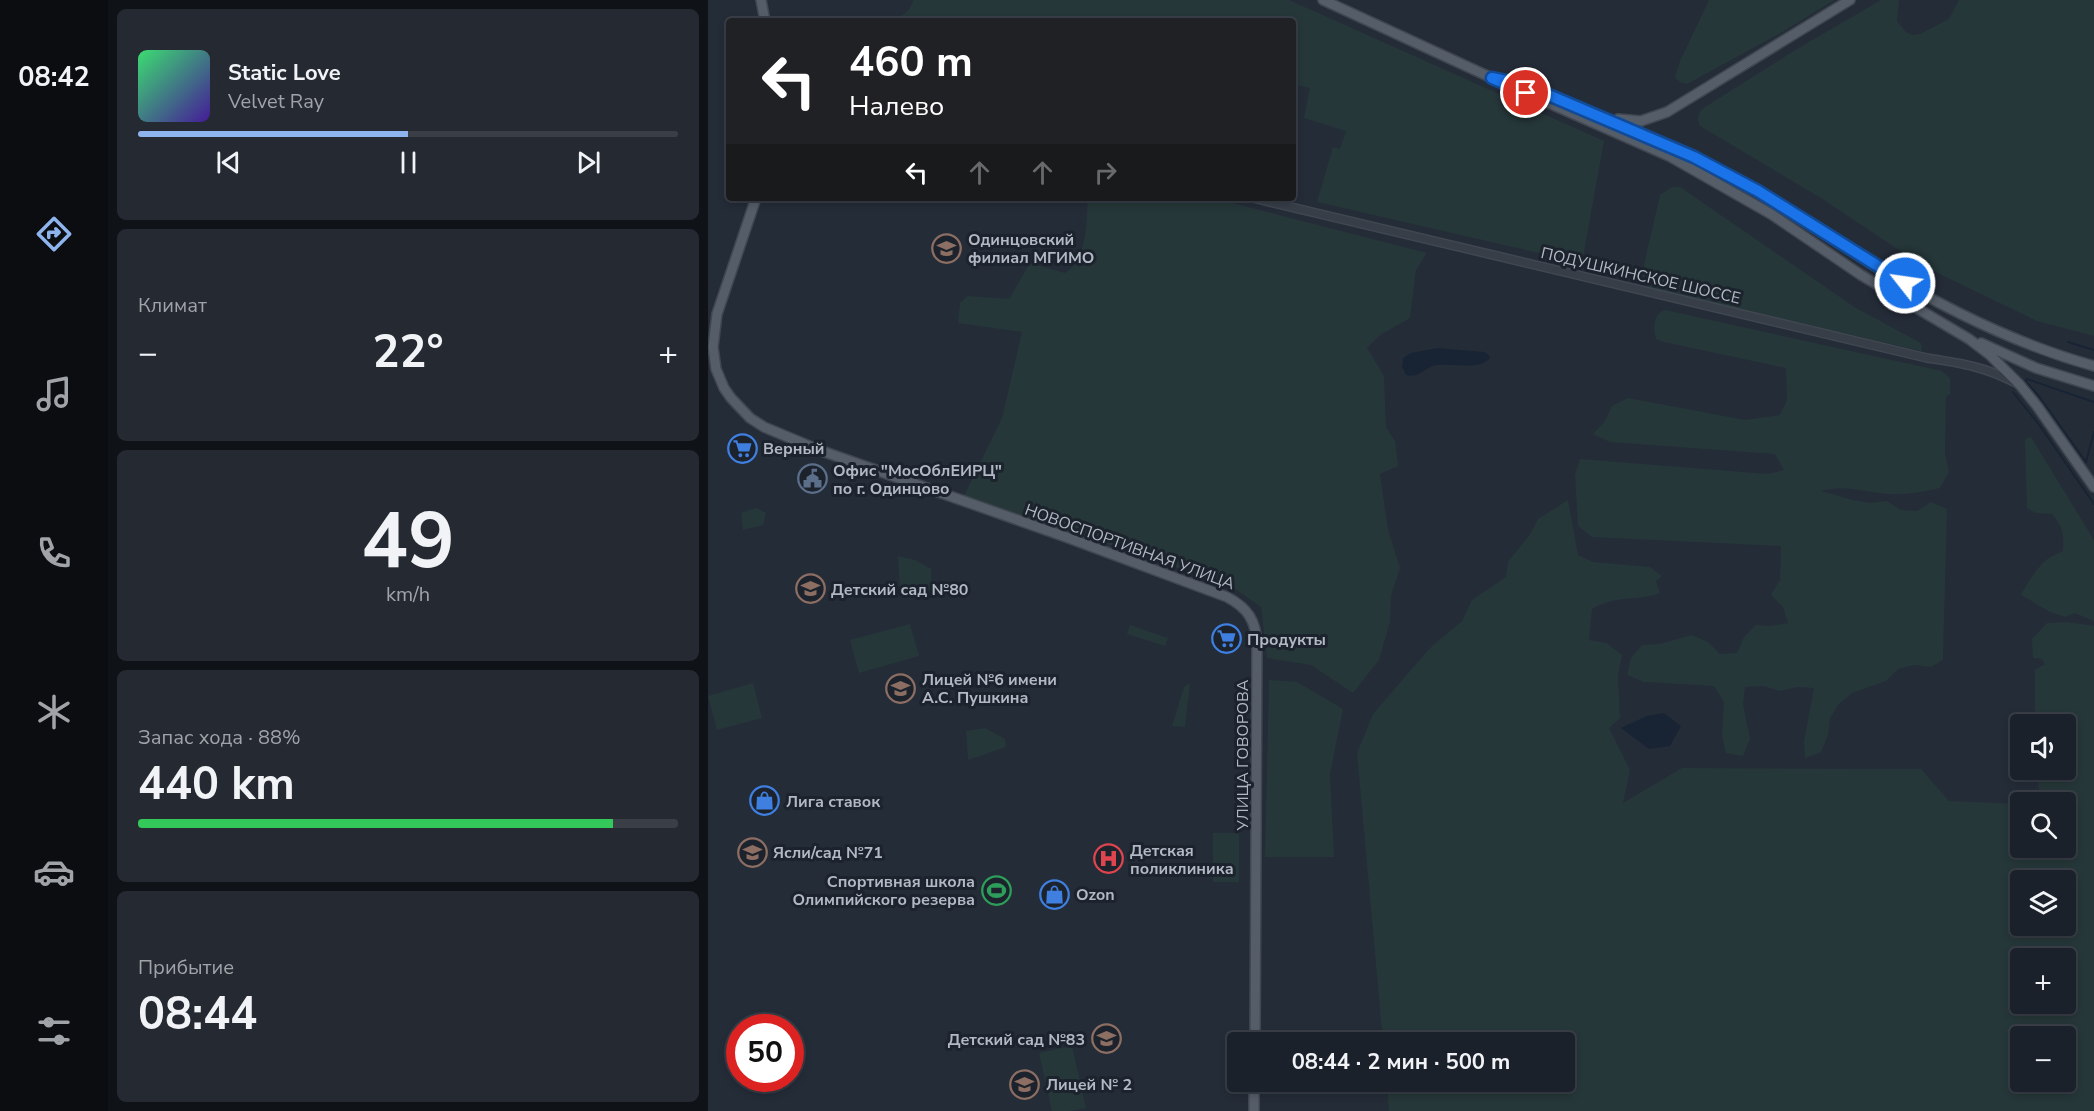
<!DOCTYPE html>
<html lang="ru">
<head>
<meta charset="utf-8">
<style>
	body { margin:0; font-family:"Nunito Sans",sans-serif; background:#242932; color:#f1f3f6; height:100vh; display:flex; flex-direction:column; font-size:22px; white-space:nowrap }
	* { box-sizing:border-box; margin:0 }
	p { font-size:20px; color:#a0a3a8 }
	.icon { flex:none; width:33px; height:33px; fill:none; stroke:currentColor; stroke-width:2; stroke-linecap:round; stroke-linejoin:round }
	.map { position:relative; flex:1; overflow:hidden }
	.drawer { display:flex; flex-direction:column; gap:9px; padding:9px; background:#0f1217; width:600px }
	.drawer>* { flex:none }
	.banner { position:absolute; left:18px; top:18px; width:570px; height:183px; border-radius:6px; box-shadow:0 3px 9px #0003,0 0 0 2px #393e47; background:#202124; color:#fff; overflow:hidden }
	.tools { position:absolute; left:1302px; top:714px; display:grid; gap:12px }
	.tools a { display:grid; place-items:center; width:66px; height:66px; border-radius:6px; background:#1b212a; box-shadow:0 3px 9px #0003,0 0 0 2px #393e47; font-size:30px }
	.speed { position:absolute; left:18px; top:1014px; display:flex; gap:12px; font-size:30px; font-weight:700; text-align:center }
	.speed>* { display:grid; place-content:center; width:78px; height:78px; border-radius:50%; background:#1b212a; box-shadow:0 3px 9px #0003,0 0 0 2px #393e47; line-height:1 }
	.speed .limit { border:9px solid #d22; background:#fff; color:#111 }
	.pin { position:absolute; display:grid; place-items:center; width:51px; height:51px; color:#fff; margin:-26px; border:3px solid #fff; border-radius:50%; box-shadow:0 2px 6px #0007 }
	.me { position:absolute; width:66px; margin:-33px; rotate:300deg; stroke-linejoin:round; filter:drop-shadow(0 0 4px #0008) }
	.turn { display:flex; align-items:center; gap:21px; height:126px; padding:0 24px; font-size:27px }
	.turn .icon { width:78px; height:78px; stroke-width:2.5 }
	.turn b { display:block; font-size:42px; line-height:51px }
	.lanes { display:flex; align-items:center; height:57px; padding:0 24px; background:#0003; justify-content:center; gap:30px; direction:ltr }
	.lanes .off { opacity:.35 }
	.big { font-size:45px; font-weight:700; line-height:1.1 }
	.drawer .tile { flex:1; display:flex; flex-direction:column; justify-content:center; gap:9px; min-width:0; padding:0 21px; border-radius:9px; background:#242932 }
	.drawer .dial { align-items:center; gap:0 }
	.dial b { font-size:78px; line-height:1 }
	.song { display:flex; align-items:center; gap:18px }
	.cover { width:72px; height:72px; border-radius:9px; background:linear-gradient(135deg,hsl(140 70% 55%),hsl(260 70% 35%)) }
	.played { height:6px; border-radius:3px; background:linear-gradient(90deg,#8eb4ed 50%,#393e47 50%) }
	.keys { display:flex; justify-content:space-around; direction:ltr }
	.heat { display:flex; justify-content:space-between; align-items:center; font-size:33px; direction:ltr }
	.charge { height:9px; border-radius:4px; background:linear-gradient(90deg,#34c759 88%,#393e47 0) }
	.trip { position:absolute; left:519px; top:1032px; width:348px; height:60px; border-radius:6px; background:#1b212a; box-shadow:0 3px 9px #0003,0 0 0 2px #393e47; font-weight:700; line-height:60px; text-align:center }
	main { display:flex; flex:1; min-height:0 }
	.dock { display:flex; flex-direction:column; width:108px; justify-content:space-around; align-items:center; background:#0b0d11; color:#a0a3a8 }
	.dock .icon { width:42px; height:42px }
	.dock .current { color:#8eb4ed }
	.dock b { font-size:27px; color:#f1f3f6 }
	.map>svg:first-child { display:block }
	.green { fill:#263739; fill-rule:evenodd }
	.water { fill:#182434 }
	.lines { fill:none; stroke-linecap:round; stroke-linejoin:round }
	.stream { stroke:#182434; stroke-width:2 }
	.minor-casing { stroke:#404751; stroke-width:10 }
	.major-casing { stroke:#404751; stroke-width:12 }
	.minor { stroke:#373e48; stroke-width:7 }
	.major { stroke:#555d68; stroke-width:9 }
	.route-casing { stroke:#114b97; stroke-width:15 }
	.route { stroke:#1a73e8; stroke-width:10 }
	.labels { text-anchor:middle; stroke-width:6; stroke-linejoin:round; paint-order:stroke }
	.poi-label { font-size:16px; font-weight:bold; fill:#b2b9c4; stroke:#1c232d; text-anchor:start }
	.street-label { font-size:16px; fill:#b2b9c4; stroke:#1c232d }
</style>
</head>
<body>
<main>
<nav class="dock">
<b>08:42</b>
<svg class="icon current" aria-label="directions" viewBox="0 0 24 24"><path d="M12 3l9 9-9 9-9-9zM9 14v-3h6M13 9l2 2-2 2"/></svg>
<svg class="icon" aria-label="music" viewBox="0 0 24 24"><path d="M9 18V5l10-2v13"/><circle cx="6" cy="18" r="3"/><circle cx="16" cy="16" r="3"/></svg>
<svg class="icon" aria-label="phone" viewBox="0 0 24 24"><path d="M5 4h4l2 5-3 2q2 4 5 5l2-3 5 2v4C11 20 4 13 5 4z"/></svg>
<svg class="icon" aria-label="climate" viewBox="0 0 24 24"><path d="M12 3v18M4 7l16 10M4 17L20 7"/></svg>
<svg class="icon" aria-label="car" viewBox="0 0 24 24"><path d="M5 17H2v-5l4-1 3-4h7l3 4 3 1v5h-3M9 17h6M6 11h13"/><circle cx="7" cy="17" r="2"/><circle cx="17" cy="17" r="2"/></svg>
<svg class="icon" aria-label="filters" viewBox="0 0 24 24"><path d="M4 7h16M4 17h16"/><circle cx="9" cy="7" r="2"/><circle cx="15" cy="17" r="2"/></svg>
</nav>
<section class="drawer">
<div class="tile">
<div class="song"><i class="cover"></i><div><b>Static Love</b><p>Velvet Ray</p></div></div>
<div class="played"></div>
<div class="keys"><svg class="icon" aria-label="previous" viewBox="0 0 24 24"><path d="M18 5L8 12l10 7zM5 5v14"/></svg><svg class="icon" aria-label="pause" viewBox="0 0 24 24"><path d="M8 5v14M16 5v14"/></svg><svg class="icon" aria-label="next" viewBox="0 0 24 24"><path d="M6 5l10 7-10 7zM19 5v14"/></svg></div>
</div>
<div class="tile"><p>Климат</p>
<div class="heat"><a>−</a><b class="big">22°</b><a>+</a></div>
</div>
<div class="tile dial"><b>49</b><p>km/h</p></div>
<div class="tile"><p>Запас хода · 88%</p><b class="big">440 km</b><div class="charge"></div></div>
<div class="tile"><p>Прибытие</p><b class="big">08:44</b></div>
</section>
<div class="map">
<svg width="1386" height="1111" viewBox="0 0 1386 1111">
	<rect width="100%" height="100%" fill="#242c38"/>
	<!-- green -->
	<path class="green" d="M 205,0 L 581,0 L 896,141 L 874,263 L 609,202 L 625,147 L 632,149 L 638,131 L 596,118 L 602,88 L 585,84 L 585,21 L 182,21 C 194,16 202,13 205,0 Z
		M 1001,0 L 1126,0 L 1076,31 L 979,84 L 972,82 L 967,77 L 972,61 Z
		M 1173,0 L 1191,0 L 1189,21 L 1198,32 L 1204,35 L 1212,34 L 1241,19 L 1251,0 L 1386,0 L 1386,336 L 1329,321 L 1215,266 L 1113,198 L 992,126 C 988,117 990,113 997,107 L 1089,49 Z
		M 964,187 L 972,187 L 1148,308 L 1213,343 L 1214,351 L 948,291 L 935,284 L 935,269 L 952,195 Z
		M 380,198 L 505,198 L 719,253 L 708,270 L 702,318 L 672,335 L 659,348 L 676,376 L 678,427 L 687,441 L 690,466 L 672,474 L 680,530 L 692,568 L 683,596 L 682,622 L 671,660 L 645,693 L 603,665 L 559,658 L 553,607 L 523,586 L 256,496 L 294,418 L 314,332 L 250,323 L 252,303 L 260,296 L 301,299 L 322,263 L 357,273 C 380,258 378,222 380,198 Z
		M 957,310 L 1234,371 L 1242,378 L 1242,394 L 1238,397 L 1237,453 L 1241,472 L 1232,488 C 1215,492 1197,495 1180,494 C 1156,492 1137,484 1113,491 L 1145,500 L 1162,503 L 1179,501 L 1193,510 L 1209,511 L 1223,502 L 1239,509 L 1235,660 L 1223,667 L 1206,665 L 1190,669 L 1178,681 L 1144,693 L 1131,704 L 1122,718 L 1120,735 L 1113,752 L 1097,758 L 1096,741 L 1106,688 L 1089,687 L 1072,691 L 1055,686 L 1037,687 L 1035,704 L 1042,739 L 1035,756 L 1018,753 L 1014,736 L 1016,702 L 1006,686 L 936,682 L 919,675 L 923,658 L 934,645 L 951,644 L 984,635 L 1000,642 L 1012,654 L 1029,653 L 1036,637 L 1048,625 L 1063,626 L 1080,623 L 1075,607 L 1063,595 L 1072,580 L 1073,546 L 884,537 L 870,526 L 867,475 L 872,459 L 1060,474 L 1076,470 L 1067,454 L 902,442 L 885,434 L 897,421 L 904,406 L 920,398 L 1037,420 L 1072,415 L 1079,400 L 1078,368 L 956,342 L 948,339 C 945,328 945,314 957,310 Z
		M 1323,437 L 1386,540 L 1386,621 L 1367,613 L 1357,617 L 1342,612 L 1313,595 C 1316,588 1332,564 1338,560 C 1343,556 1350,554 1355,551 C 1356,534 1355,527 1344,514 L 1328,513 L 1319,508 L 1317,439 Z
		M 860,500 L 870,555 L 885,562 L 942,567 L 954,576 L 948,581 L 952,593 C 927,602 909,594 884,609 L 881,640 L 898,643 L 914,655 L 910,676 L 912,718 L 901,728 L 922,770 L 915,803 L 974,768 L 1213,769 L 1241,801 L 1312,804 L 1312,848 L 1358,848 L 1358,802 L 1326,802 L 1331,791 L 1329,770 L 1358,770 L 1358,724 L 1327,724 L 1327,670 L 1337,664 L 1334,659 L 1325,658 L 1324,639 L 1339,623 L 1359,622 L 1386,626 L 1386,1111 L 681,1111 L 679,1082 L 856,1082 L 856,1042 L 675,1042 L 649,753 L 665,714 L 722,648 L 754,621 L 764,600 L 798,577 L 800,562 L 823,533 L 830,519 ZM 1312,880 L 1358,880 L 1358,926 L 1312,926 ZM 1312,958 L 1358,958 L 1358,1004 L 1312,1004 ZM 1358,1036 L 1358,1082 L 1312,1082 L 1312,1036 Z
		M 48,508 L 58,513 L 55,525 L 35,530 L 33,513 Z
		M 190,556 L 207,560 L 223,569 L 223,590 L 192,595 Z
		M 202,624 L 211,656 L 151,673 L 142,640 Z
		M 422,625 L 460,638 L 457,646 L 419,634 Z
		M 561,680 L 589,682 L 635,709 L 622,774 L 626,857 L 557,857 Z
		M 45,683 L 54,718 L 9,730 L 0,696 Z
		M 482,683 L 477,727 L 464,726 L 476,687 Z
		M 277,728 L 297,739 L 298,747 L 260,760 L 258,731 Z
		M 505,833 L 531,833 L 531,882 L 505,882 Z
		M 364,1046 L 378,1108 L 362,1111 L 344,1111 L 331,1053 Z"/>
	<!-- water -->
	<path class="water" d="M 729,348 L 776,352 L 780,354 L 782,358 C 771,371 746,363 730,365 C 717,366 712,379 698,375 L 694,367 L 695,358 L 703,353 Z
		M 956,713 L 973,726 L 962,746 L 941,749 L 913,728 L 939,716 Z"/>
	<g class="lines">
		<!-- stream -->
		<path class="stream" d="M 1360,342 L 1386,350
			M 1317,381 L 1330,395 L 1378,462 L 1386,432
			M 1317,381 L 1319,379 L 1386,402
			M 1305,392 L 1332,426 L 1386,504"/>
		<defs>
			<path id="minor" d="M 545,198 L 1219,358 C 1252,363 1275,366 1306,382"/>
			<path id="major" d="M 53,0 L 57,21
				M 615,0 L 784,78 L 963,157 L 1063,214 L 1153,275 L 1261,339 L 1282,355 L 1312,385 L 1329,406 L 1386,487
				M 800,81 L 817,85 C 896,117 974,149 1048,190 C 1092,214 1133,244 1175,271 C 1241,311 1311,345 1386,366
				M 910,119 L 933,121 L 959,112 L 1142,0
				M 48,198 L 9,314 L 5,347 L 8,369 L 16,388 L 23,398 L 42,418 L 56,427 L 111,450 L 358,537 L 519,597 C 540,608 548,621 549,644 L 547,1042
				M 1273,343 L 1328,368 L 1386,386
				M 546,1111 L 546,1082"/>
		</defs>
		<!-- minor casing -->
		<use href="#minor" class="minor-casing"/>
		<!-- major casing -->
		<use href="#major" class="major-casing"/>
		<!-- minor -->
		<use href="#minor" class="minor"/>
		<!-- major -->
		<use href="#major" class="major"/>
	</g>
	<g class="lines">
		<defs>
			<path id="route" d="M 818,93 L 784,78 L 817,85 L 986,157 L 1050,191 L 1197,283"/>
		</defs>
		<!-- route casing -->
		<use href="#route" class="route-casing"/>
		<!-- route -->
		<use href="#route" class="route"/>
	</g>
	<!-- icons -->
	<defs>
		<symbol id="university-ring" viewBox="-11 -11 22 22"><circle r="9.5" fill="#1c232d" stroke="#8d6e63" stroke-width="1.5"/><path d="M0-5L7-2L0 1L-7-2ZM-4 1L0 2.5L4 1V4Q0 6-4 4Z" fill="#8d6e63"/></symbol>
		<symbol id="supermarket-ring" viewBox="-11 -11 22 22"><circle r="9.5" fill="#1c232d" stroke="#3f7fe0" stroke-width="1.5"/><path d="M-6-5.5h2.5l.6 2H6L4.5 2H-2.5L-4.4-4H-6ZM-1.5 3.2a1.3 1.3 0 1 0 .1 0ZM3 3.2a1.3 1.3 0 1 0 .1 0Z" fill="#3f7fe0"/></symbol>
		<symbol id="civic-ring" viewBox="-11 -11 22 22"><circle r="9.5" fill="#1c232d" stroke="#5c6f8a" stroke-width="1.5"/><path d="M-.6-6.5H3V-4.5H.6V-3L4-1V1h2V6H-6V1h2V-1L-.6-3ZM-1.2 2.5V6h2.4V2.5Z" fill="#5c6f8a"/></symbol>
		<symbol id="school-ring" viewBox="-11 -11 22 22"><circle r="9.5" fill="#1c232d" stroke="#8d6e63" stroke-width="1.5"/><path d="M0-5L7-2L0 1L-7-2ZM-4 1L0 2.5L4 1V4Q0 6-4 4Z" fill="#8d6e63"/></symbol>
		<symbol id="shop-ring" viewBox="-11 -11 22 22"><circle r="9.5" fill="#1c232d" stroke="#3f7fe0" stroke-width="1.5"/><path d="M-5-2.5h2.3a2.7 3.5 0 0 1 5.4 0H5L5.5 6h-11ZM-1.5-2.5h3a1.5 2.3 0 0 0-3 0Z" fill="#3f7fe0"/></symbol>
		<symbol id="hospital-ring" viewBox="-11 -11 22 22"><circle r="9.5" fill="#1c232d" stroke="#e0444e" stroke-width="1.5"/><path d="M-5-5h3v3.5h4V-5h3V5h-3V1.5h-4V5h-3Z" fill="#e0444e"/></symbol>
		<symbol id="stadium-ring" viewBox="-11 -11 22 22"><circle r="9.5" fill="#1c232d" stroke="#2e9e5b" stroke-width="1.5"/><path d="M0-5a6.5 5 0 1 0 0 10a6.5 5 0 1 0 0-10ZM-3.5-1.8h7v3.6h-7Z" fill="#2e9e5b"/></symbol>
	</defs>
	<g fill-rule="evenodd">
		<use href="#university-ring" x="222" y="232" width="33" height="33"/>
		<use href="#supermarket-ring" x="18" y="432" width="33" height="33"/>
		<use href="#civic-ring" x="88" y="462" width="33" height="33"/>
		<use href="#school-ring" x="86" y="572" width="33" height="33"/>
		<use href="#supermarket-ring" x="502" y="622" width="33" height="33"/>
		<use href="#school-ring" x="176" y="672" width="33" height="33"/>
		<use href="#shop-ring" x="40" y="784" width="33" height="33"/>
		<use href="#school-ring" x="28" y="836" width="33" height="33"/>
		<use href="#hospital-ring" x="384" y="842" width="33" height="33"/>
		<use href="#stadium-ring" x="272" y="874" width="33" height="33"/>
		<use href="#shop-ring" x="330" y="878" width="33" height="33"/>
		<use href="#school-ring" x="382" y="1022" width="33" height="33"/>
		<use href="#school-ring" x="300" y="1068" width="33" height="33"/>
	</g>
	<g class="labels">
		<!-- poi labels -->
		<g class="poi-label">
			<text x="260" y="245">Одинцовский<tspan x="260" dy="18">филиал МГИМО</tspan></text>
			<text x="55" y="454">Верный</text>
			<text x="125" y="476">Офис "МосОблЕИРЦ"<tspan x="125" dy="18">по г. Одинцово</tspan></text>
			<text x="123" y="595">Детский сад №80</text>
			<text x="539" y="645">Продукты</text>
			<text x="214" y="685">Лицей №6 имени<tspan x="214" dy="18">А.С. Пушкина</tspan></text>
			<text x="78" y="807">Лига ставок</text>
			<text x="422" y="856">Детская<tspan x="422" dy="18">поликлиника</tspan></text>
			<text x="65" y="858">Ясли/сад №71</text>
			<text x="267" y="887" text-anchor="end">Спортивная школа<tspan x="267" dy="18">Олимпийского резерва</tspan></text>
			<text x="368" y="900">Ozon</text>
			<text x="377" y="1045" text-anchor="end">Детский сад №83</text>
			<text x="338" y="1090">Лицей № 2</text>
		</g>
		<!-- street labels -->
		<g class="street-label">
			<text transform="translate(933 275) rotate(13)" y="6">ПОДУШКИНСКОЕ ШОССЕ</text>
			<text transform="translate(422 546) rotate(20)" y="6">НОВОСПОРТИВНАЯ УЛИЦА</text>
			<text transform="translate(534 755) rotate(-90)" y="6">УЛИЦА ГОВОРОВА</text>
		</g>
	</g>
</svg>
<div class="tools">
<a><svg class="icon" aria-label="sound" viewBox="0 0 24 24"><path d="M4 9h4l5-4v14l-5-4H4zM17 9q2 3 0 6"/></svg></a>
<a><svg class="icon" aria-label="search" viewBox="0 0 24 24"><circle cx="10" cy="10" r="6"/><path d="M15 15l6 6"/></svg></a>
<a><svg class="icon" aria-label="layers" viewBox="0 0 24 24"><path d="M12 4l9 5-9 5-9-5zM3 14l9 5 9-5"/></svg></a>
<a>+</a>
<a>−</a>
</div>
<div class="speed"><div class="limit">50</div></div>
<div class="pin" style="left:818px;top:93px;background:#d93025"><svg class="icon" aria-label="arrive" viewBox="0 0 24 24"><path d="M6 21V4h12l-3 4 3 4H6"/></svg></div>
<svg class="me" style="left:1197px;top:283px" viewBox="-20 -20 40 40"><circle r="17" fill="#1a73e8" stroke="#fff" stroke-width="3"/><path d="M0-11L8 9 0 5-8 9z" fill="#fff"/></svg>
<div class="trip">08:44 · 2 мин · 500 m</div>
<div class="banner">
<div class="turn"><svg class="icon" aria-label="left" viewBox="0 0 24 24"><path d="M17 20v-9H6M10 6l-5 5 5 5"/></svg><div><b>460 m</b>Налево</div></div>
<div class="lanes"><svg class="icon" aria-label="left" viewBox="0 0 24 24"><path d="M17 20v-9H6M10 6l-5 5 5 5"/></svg><svg class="icon off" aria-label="ahead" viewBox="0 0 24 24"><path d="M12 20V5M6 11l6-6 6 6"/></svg><svg class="icon off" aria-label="ahead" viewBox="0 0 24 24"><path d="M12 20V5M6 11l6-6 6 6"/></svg><svg class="icon off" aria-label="right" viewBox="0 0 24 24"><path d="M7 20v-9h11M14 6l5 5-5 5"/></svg></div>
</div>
</div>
</main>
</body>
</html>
